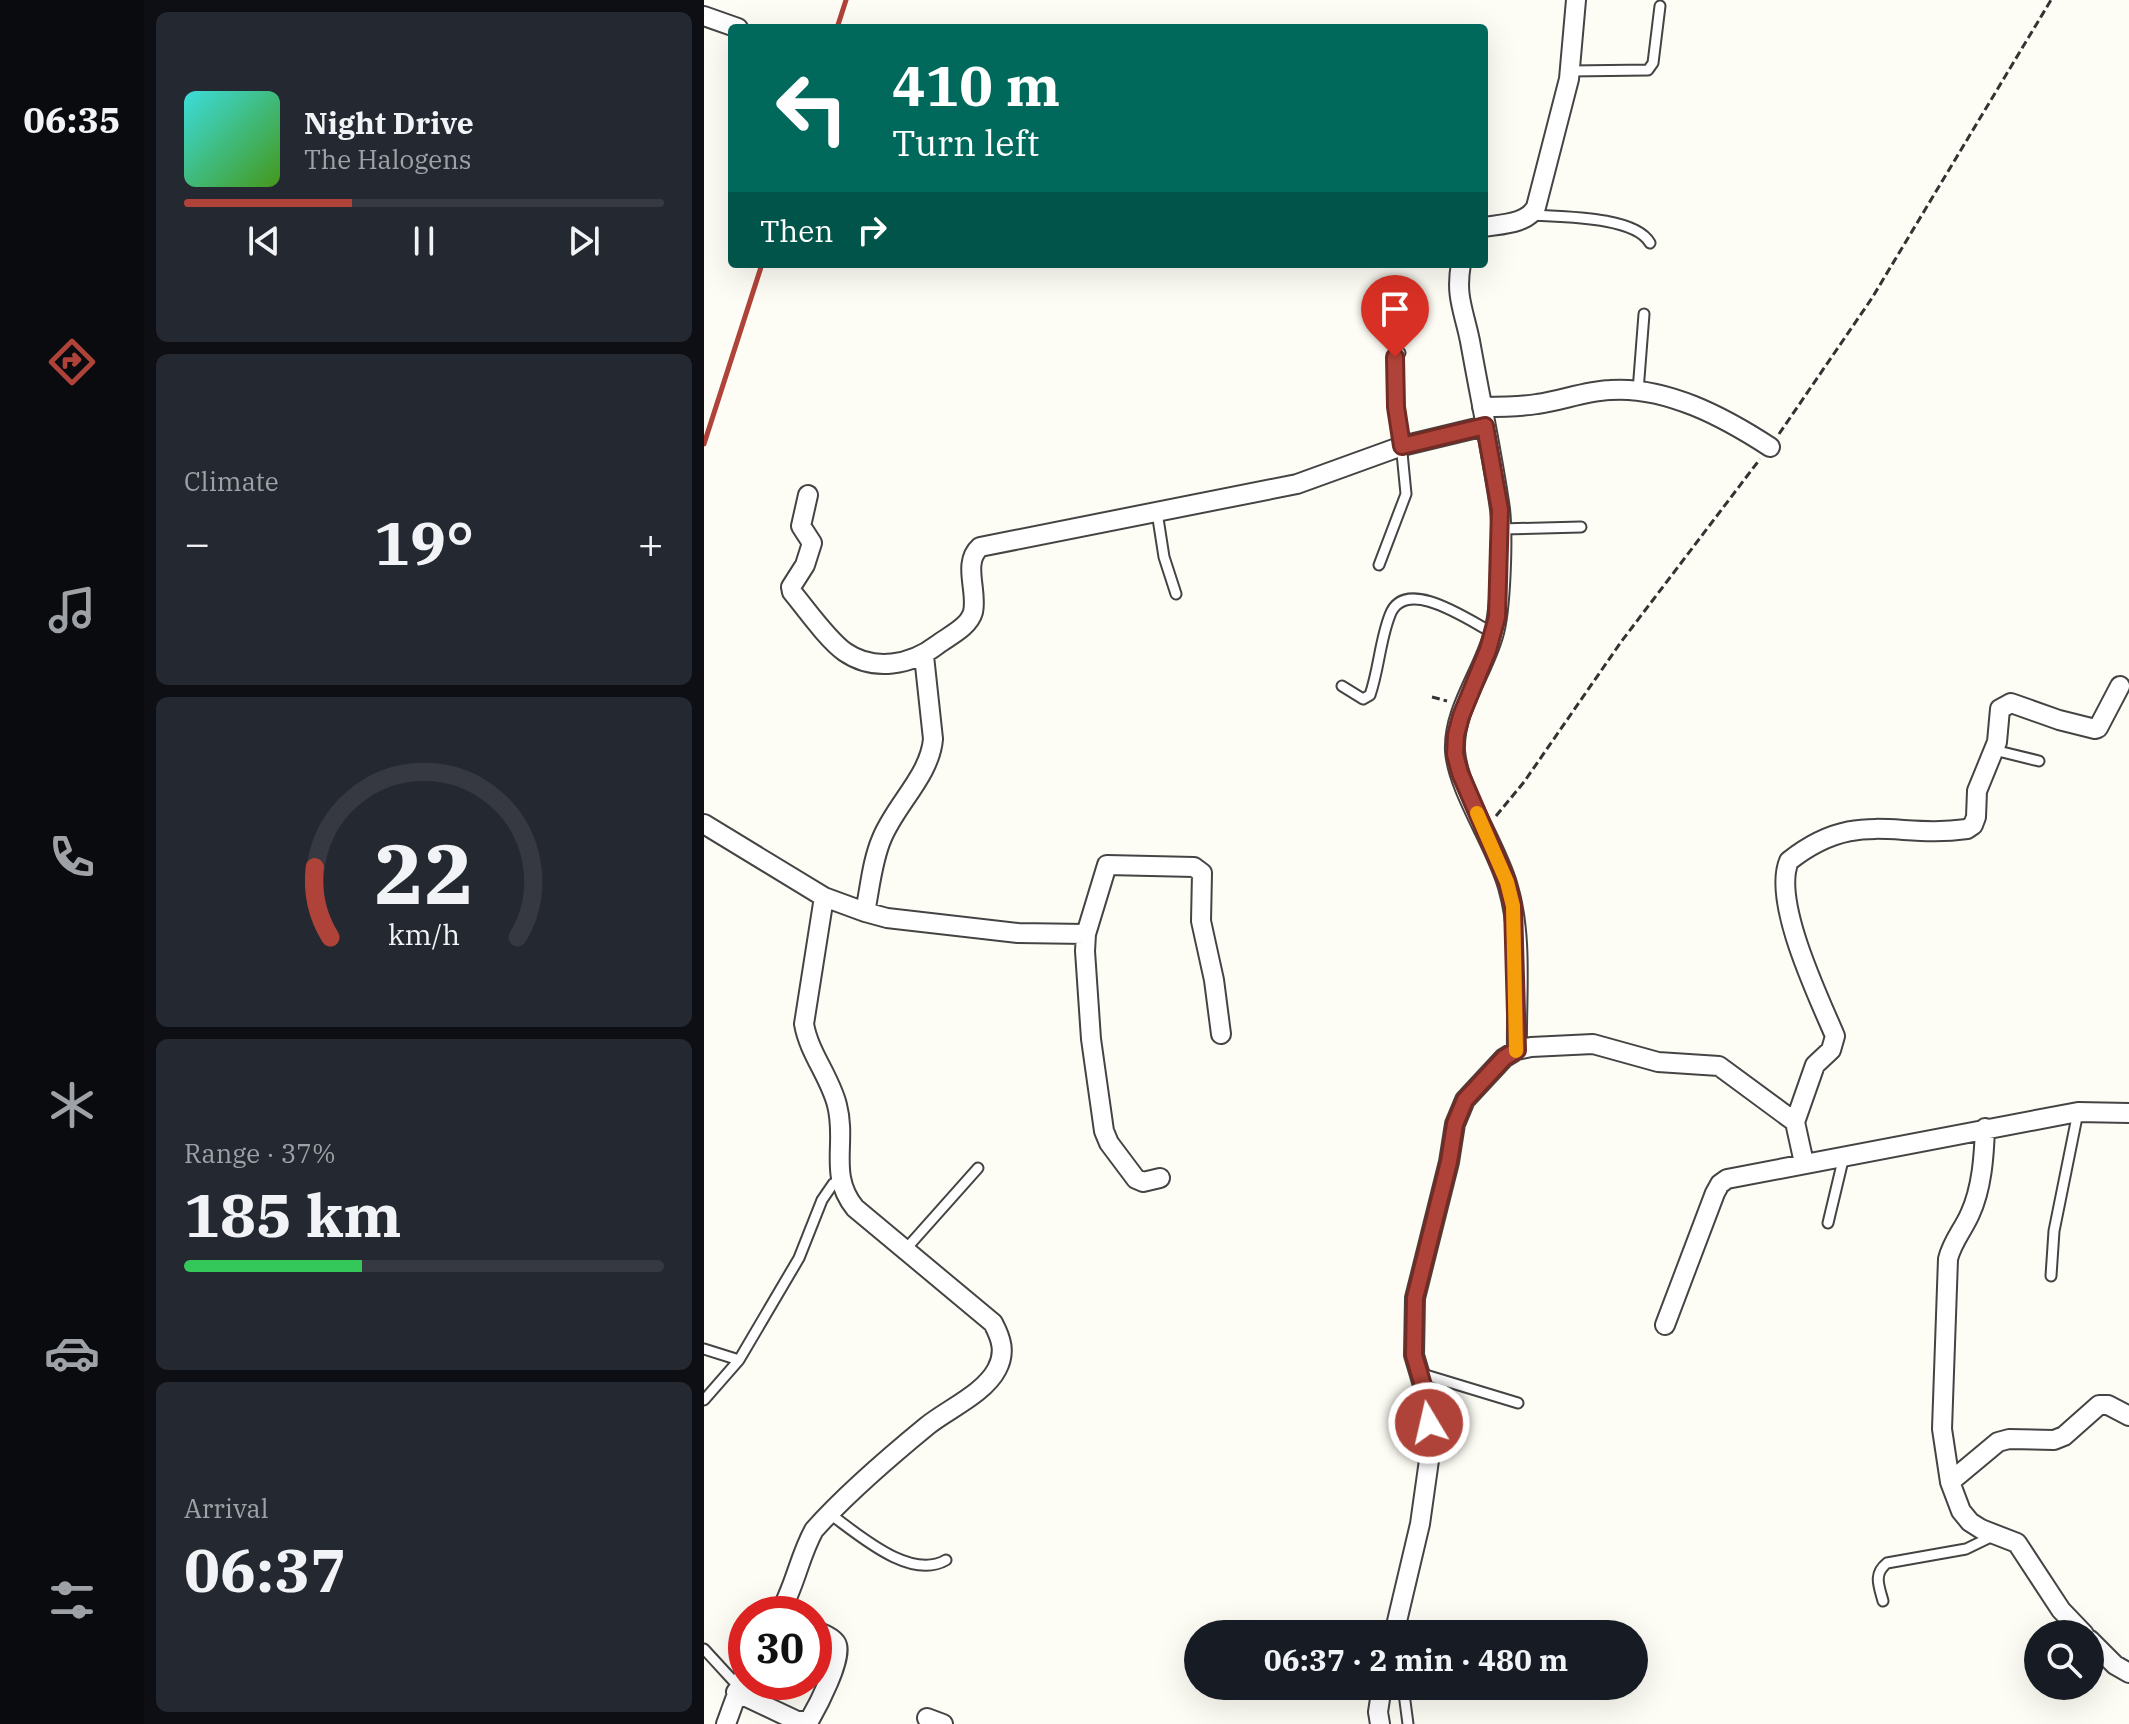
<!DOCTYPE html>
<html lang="en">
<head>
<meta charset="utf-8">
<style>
	body { margin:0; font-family:"IBM Plex Serif",serif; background:#242831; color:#f1f3f6; height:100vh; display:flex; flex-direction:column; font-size:30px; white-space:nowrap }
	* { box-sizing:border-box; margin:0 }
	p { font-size:26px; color:#9ea1a6 }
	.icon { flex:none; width:44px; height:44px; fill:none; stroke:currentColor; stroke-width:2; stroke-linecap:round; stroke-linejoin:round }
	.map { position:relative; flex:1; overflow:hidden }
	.drawer { display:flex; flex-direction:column; gap:12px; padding:12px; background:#0d0f14; width:560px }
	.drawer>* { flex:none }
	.top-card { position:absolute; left:24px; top:24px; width:760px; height:244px; border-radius:8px; box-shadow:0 8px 32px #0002; background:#00695c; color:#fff; overflow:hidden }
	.tools { position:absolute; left:1320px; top:1620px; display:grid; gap:16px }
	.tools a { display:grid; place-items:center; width:80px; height:80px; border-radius:50%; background:#171b24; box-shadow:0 8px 32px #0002; font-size:40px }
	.speed { position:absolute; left:24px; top:1596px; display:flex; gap:16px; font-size:40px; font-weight:700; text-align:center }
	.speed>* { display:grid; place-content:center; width:104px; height:104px; border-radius:50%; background:#171b24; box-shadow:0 8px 32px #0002; line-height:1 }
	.speed .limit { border:12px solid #d22; background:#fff; color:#111 }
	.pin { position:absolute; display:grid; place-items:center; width:68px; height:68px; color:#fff; margin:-82px -34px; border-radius:50% 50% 50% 0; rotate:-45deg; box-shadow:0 0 8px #0007 }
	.pin .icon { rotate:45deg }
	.me { position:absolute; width:88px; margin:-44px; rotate:351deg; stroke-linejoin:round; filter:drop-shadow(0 0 6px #0008) }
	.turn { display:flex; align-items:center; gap:28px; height:168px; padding:0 32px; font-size:36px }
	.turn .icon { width:104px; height:104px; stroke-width:2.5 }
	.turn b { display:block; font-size:56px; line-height:68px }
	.then { display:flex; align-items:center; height:76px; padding:0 32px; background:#0003; gap:16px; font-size:30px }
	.big { font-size:60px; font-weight:700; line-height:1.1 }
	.drawer .widget { flex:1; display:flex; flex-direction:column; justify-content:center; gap:12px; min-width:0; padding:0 28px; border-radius:12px; background:#242831 }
	.drawer .dial { align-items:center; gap:0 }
	.dial svg { height:208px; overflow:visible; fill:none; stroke:#363941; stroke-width:7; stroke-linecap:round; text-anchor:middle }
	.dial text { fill:#f1f3f6; stroke:none }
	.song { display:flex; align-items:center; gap:24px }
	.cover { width:96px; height:96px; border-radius:12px; background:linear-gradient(135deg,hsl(180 70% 55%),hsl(100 70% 35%)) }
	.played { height:8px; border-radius:4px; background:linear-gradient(90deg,#b04339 35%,#363941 35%) }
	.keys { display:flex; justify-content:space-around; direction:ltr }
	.heat { display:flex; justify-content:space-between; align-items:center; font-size:44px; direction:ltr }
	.charge { height:12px; border-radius:6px; background:linear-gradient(90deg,#34c759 37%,#363941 0) }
	.trip { position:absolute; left:480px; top:1620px; width:464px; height:80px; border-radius:40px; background:#171b24; box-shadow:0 8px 32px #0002; font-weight:700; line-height:80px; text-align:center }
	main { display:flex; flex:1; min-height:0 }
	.menu { display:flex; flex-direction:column; width:144px; justify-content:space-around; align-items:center; background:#090b0e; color:#9ea1a6 }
	.menu .icon { width:56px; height:56px }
	.menu .active { color:#b04339 }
	.menu b { font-size:36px; color:#f1f3f6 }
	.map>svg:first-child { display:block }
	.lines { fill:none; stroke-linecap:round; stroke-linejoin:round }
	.lane-casing { stroke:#444; stroke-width:13 }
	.street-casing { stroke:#444; stroke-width:22 }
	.path { stroke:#333; stroke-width:3; stroke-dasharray:8 4; stroke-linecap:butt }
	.lane { stroke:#fff; stroke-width:9 }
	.street { stroke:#fff; stroke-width:18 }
	.rail { stroke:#b04339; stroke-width:5 }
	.route-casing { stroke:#722c25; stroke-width:20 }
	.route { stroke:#b04339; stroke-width:14 }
	.slow { stroke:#f59e0b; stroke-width:14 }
</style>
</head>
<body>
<main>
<nav class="menu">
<b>06:35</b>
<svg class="icon active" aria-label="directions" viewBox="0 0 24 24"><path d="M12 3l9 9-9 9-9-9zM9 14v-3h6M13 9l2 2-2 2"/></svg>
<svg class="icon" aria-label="music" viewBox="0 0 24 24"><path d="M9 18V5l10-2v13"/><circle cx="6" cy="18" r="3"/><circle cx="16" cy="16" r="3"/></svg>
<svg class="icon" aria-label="phone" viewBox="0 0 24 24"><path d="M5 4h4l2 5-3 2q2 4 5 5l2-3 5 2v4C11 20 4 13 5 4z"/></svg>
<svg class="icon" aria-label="climate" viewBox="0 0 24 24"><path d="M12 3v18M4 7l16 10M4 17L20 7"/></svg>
<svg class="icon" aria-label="car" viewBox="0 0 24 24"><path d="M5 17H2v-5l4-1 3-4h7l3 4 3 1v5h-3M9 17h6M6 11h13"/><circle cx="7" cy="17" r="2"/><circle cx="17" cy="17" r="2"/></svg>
<svg class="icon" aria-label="filters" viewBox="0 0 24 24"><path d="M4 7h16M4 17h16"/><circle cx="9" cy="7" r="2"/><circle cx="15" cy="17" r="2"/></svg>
</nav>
<section class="drawer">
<div class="widget">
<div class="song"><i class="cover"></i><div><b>Night Drive</b><p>The Halogens</p></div></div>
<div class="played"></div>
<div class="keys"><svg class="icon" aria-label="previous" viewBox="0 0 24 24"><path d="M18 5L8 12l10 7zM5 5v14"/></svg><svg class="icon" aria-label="pause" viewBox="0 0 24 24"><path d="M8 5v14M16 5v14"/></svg><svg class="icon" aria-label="next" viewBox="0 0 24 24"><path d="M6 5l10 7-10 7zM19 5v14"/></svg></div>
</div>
<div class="widget"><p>Climate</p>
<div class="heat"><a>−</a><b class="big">19°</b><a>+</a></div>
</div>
<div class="widget dial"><svg viewBox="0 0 100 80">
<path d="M14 69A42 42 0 1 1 86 69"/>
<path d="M14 69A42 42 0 0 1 8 42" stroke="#b04339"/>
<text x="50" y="56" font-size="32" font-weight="700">22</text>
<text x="50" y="72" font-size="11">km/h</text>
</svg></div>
<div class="widget"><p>Range · 37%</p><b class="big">185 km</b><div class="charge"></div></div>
<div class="widget"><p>Arrival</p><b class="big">06:37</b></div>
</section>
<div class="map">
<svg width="1425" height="1724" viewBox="0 0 1425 1724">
	<rect width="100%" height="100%" fill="#fefdf5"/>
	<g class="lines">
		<defs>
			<path id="lane" d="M 866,71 L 944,70 L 949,63 L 956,6
				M 828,215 C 857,217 931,216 946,243
				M 934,391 L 940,314
				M 453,512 L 460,557 L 472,594
				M 797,529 L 877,527
				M 675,565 L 702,494 L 690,371 L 689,361 L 696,353
				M 638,686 L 659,699 L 666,695 C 675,669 676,640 686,615 C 701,575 766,621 789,633
				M 1290,750 L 1335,761
				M 1124,1223 L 1140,1156
				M 201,1250 L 274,1168
				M 1347,1276 L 1350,1231 L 1374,1112
				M 0,1349 L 35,1360 L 95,1258 L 118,1200 L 129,1184 L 136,1180
				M 715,1373 L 814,1403
				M 0,1400 L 35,1360
				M 126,1514 C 154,1534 206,1581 242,1560
				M 1179,1601 C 1175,1586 1169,1574 1183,1563 L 1262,1549 L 1293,1534
				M 0,1649 L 34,1686
				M 699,1686 L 704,1724"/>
			<path id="street" d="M 0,16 L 34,28
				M 780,227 C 798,224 823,224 832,207 L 865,79 L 872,0
				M 757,264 C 751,296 760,311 766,341 C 776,397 788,453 796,509 C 799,536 797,611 789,636 C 778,674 749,711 751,751 C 754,791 793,846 804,887 C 819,938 812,997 813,1050
				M 778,407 C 796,407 815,407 833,404 C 857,401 881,391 906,390 C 962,386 1020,417 1066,447
				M 104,495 L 97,526 L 108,543 L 101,565 L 87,587 L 88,592 C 103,610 123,639 141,652 C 170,672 207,665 233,645 C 245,636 265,627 269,612 C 274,591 258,563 276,547 L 593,484 L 698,446 L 781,426
				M 0,824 L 120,897 L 161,912 L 183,918 L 314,933 L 382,934
				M 161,912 C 166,888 168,861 178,838 C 192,804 226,775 229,739 L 220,656
				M 1281,1128 C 1280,1156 1278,1188 1266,1214 C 1259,1230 1248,1242 1244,1259 L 1238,1429 L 1246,1482 L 1257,1511 L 1266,1522 L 1277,1529 L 1313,1543 L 1357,1610 L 1380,1634
				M 1100,1163 L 1091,1122 L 1111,1065 L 1127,1050 L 1131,1036 C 1114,996 1068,901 1085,861 C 1152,808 1191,839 1263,829 L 1269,825 L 1272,817 L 1273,791 L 1293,742 L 1296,709 L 1307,703 L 1355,720 L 1391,729 L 1394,728 L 1416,686
				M 456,1178 L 439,1182 L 432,1179 L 405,1143 L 400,1131 L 387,1039 L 381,951 L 382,934 L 403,865 L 490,867 L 498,873 L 497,921 L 510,980 L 517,1034
				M 961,1325 L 1011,1193 L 1016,1184 L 1023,1179 L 1374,1112 L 1425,1113
				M 1246,1482 L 1294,1442 L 1305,1439 L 1350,1440 L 1360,1436 L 1395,1405 L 1404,1405 L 1425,1416
				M 75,1614 C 91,1587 95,1557 110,1530 C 143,1493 184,1458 223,1426 C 244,1409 280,1394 293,1369 C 302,1352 297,1338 289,1323 L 151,1208 C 124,1175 143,1143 133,1105 C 126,1077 105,1053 100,1024 L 120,897
				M 690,1634 L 716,1524 L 727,1446 L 723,1399 L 710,1355 L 711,1298 L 745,1162 L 751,1124 L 761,1100 L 800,1058 L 813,1050 L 827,1047 L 889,1044 L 954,1062 L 1015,1066 L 1091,1122
				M 1386,1640 L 1411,1665 L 1425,1673
				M 32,1692 L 93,1721 L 105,1721 C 112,1709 141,1655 132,1643 C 128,1637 117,1633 110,1630
				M 223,1718 L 239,1724
				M 22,1724 L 42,1669
				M 676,1724 L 674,1712 L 678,1686"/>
		</defs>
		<!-- lane casing -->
		<use href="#lane" class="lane-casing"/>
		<!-- street casing -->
		<use href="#street" class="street-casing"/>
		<!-- path -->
		<path class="path" d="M 1075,434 L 1168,298 L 1347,0
			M 728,697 L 743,701
			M 792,816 L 820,782 L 917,642 L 1056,459"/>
		<!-- lane -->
		<use href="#lane" class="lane"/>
		<!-- street -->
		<use href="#street" class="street"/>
		<!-- rail -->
		<path class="rail" d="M 133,28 L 142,0
			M 0,444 L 58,264"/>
	</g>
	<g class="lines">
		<defs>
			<path id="route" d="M 691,357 L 692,407 L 698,446 L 781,426 L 796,510 L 793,617 L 784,650 L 757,716 L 752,735 L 751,754 L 756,773 L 803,882 L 809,906 L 813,1050 L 800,1058 L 761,1100 L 751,1124 L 745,1162 L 711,1298 L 710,1355 L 723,1399 L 725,1423"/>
		</defs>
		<!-- route casing -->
		<use href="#route" class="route-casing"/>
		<!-- route -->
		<use href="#route" class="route"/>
		<!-- slow -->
		<path class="slow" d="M 773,813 L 803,882 L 809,906 L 812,1051"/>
	</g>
</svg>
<div class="tools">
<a><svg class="icon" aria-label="search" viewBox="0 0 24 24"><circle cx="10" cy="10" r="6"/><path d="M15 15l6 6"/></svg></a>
</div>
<div class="speed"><div class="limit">30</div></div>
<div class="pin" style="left:691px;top:357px;background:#d93025"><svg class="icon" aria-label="arrive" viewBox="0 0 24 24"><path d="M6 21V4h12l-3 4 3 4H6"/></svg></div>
<svg class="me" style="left:725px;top:1423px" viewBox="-20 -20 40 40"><circle r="17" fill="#b04339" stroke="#fff" stroke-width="3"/><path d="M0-11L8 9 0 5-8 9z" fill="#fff"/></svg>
<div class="trip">06:37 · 2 min · 480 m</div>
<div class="top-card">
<div class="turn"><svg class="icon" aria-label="left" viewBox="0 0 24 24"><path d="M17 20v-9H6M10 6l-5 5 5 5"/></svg><div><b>410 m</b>Turn left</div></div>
<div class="then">Then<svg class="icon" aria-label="right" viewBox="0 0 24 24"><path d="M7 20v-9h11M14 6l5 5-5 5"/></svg></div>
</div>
</div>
</main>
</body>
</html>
